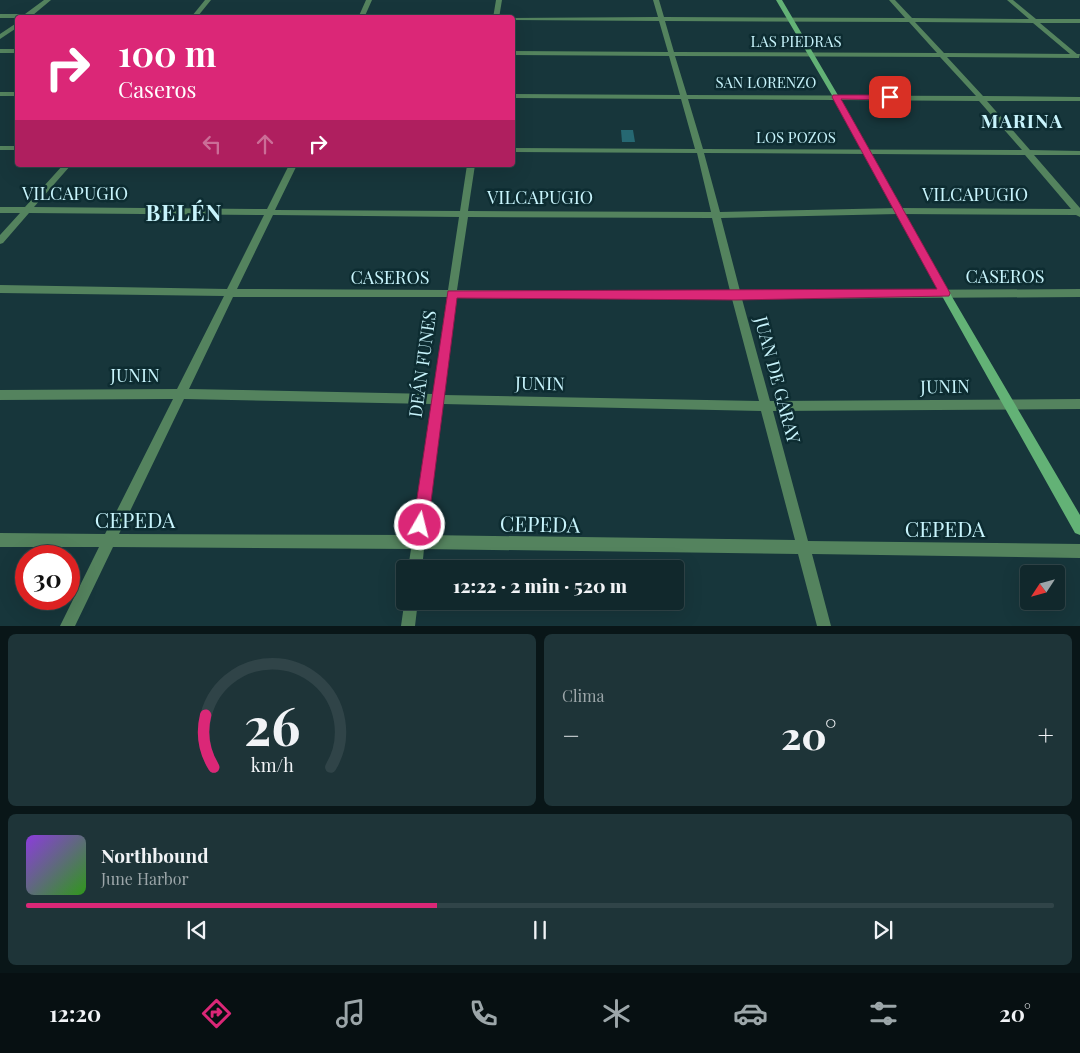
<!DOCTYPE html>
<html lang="es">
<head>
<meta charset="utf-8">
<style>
	body { margin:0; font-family:"Playfair Display",serif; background:#1e3438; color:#f1f3f6; height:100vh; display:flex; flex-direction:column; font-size:19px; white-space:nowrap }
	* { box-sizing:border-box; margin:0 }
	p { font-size:16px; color:#9ca6a9 }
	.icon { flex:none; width:28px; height:28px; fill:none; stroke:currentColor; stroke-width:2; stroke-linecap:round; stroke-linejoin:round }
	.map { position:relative; height:626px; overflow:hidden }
	.drawer { display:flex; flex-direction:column; gap:8px; padding:8px; background:#091618; flex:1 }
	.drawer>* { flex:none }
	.banner { position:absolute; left:15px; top:15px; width:500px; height:152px; border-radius:5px; box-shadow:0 5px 20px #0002,0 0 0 1px #304448; background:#db2777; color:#fff; overflow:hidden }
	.needle { width:32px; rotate:234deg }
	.buttons { position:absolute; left:1020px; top:565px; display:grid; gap:10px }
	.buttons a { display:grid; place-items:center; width:45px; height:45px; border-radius:5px; background:#11282c; box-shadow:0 5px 20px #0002,0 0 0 1px #304448; font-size:25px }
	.speed { position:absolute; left:15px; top:545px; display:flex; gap:10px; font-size:25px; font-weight:700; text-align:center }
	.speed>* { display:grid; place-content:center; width:65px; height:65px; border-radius:50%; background:#11282c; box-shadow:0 5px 20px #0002,0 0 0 1px #304448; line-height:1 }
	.speed .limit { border:8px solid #d22; background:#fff; color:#111 }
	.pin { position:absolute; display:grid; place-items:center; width:42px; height:42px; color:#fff; margin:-21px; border-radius:10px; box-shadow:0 2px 8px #0006 }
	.me { position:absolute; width:55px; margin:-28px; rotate:8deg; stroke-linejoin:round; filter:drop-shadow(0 0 4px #0008) }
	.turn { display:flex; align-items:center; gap:18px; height:105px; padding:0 20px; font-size:22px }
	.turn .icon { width:65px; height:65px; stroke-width:2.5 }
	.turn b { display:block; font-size:35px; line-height:42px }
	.lanes { display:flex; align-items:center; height:48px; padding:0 20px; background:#0003; justify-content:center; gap:25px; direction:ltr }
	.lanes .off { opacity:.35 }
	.big { font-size:38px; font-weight:800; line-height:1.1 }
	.drawer .widget { flex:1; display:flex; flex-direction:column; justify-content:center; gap:8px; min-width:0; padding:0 18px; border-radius:8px; background:#1e3438 }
	.drawer .dial { align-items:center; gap:0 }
	.dial svg { height:130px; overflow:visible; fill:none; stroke:#304448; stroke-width:7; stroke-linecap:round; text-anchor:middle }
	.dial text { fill:#f1f3f6; stroke:none }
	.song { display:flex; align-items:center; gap:15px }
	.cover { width:60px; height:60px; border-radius:8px; background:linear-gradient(135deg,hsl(270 70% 55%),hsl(110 70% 35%)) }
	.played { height:5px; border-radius:2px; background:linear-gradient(90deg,#db2777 40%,#304448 40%) }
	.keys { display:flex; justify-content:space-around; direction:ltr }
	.heat { display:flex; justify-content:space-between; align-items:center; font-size:28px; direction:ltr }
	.drawer .tiles { flex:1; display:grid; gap:8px; grid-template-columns:1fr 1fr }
	.widget:last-child { grid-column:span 2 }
	.trip { position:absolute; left:396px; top:560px; width:288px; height:50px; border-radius:5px; background:#11282c; box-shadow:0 5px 20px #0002,0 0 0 1px #304448; font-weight:800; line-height:50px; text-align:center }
	.menu { display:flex; height:80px; justify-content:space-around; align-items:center; background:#071012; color:#9ca6a9 }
	.menu .icon { width:35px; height:35px }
	.menu .current { color:#db2777 }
	.menu b { font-size:22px; color:#f1f3f6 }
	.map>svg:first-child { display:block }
	.building { fill:#266872 }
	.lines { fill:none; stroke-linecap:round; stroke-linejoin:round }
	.street { fill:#54835e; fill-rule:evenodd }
	.secondary { fill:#63b276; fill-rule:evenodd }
	.route { fill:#db2777; stroke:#8e194d }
	.labels { text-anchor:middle; stroke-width:5; stroke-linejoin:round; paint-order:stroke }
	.far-street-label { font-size:15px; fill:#c8f4fc; stroke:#0d2c31 }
	.street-label { font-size:18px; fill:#c8f4fc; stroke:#0d2c31 }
	.far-district-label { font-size:19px; font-weight:bold; letter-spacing:1px; fill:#c8f4fc; stroke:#0d2c31 }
	.near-street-label { font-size:21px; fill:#c8f4fc; stroke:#0d2c31 }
	.district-label { font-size:22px; font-weight:bold; letter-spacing:1px; fill:#c8f4fc; stroke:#0d2c31 }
</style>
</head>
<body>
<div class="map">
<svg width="1080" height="626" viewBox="0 0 1080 626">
	<rect width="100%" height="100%" fill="#17363b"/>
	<!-- building -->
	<path class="building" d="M 621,130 L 633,130 L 635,142 L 622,142 Z"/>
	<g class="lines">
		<!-- street -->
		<path class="street" d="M 44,0 L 51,0 L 33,15 L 192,16 L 205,0 L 211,0 L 198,16 L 268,18 L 0,18 L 0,14 L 25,14 Z
			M 366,0 L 372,0 L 364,18 L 358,18 Z
			M 496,0 L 502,0 L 499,18 L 493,18 Z
			M 653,0 L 659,0 L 664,17 L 905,18 L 889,0 L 895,0 L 912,18 L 1029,19 L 1007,0 L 1013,0 L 1036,19 L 1080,19 L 1080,23 L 1040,23 L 1077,54 L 1080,54 L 1079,58 L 947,57 L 983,96 L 1080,97 L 1080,101 L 987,101 L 1030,150 L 1080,151 L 1080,155 L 1034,155 L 1080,208 L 1080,217 L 1076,215 L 898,214 L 721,218 L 740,291 L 1080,289 L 1080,297 L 742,299 L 770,401 L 1080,399 L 1080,409 L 773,411 L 808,541 L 1080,544 L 1080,558 L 812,554 L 831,626 L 817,626 L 798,554 L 424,549 L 422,569 L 408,569 L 411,549 L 113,547 L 75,626 L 60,626 L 99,547 L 0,547 L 0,533 L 105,534 L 173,399 L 0,400 L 0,390 L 177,389 L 224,296 L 0,293 L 0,285 L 227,289 L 264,215 L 29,213 L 3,243 L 0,244 L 0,235 L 20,213 L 0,213 L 0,207 L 25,207 L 63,165 L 71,165 L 34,207 L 267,209 L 289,165 L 297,165 L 275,210 L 460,211 L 467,165 L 475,165 L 468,211 L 711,212 L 697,153 L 512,152 L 512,148 L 695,149 L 681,99 L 512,98 L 512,94 L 680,95 L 669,56 L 512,55 L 512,51 L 668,52 L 659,21 L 512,20 L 512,18 L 509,18 L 658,17 ZM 665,21 L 909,22 L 937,53 L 674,52 ZM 915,22 L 1033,23 L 1070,54 L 944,53 ZM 675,56 L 940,57 L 976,96 L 687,95 ZM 688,99 L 979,101 L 1022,150 L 703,149 ZM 704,153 L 1025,155 L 1071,209 L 898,208 L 720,212 ZM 273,215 L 459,217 L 448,290 L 237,289 ZM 468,217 L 712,218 L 730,291 L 457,290 ZM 233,297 L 447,297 L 433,394 L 189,389 ZM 456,298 L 732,299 L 759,401 L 444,395 ZM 184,399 L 432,404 L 413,535 L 119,534 ZM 443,404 L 761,411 L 795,540 L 426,535 Z
			M 18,22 L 18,27 L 0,39 L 0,34 Z
			M 0,49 L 18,49 L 18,53 L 0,53 Z
			M 0,92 L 18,92 L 18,96 L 0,96 Z
			M 0,146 L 18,146 L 18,150 L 0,150 Z
			M 405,598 L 405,601 L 418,601 L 415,626 L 401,626 Z"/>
		<!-- secondary -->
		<path class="secondary" d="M 776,0 L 782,0 L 839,97 L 948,290 L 1080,515 L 1080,535 L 1075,533 L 942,296 L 833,97 Z"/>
	</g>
	<!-- route -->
	<path class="route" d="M 833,95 L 890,95 L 894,97 L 890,100 L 841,99 L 950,293 L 949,296 L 736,300 L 457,298 L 428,525 L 426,530 L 420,532 L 415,530 L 413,525 L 448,291 L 937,289 L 832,97 Z"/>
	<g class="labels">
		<!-- far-street labels -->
		<g class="far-street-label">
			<text x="796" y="47">LAS PIEDRAS</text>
			<text x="766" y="88">SAN LORENZO</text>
			<text x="796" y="143">LOS POZOS</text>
		</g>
		<!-- street labels -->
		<g class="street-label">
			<text x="75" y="200">VILCAPUGIO</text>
			<text x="975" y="201">VILCAPUGIO</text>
			<text x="540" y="204">VILCAPUGIO</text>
			<text x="1005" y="283">CASEROS</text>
			<text x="390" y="284">CASEROS</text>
			<text transform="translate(423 364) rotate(-82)" y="6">DEÁN FUNES</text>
			<text x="135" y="382">JUNIN</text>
			<text transform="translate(777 380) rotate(75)" y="6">JUAN DE GARAY</text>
			<text transform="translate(540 384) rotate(1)" y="6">JUNIN</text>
			<text transform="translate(945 387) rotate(-1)" y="6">JUNIN</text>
		</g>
		<!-- far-district labels -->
		<g class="far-district-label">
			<text x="1022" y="128">MARINA</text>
		</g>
		<!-- near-street labels -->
		<g class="near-street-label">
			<text x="135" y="528">CEPEDA</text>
			<text transform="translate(540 525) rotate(1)" y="7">CEPEDA</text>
			<text x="945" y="537">CEPEDA</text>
		</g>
		<!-- district labels -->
		<g class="district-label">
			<text x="184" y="221">BELÉN</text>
		</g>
	</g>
</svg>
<div class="buttons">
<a><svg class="needle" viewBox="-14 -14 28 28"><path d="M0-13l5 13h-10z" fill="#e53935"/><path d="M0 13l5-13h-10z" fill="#9ca6a9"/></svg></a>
</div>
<div class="speed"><div class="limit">30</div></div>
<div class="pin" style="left:890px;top:97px;background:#d93025"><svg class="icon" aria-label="arrive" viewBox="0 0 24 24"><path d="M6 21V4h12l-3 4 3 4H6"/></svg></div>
<svg class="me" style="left:420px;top:525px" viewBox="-20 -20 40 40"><circle r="17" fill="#db2777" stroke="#fff" stroke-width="3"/><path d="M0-11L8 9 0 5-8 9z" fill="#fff"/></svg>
<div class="trip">12:22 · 2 min · 520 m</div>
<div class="banner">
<div class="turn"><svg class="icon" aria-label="right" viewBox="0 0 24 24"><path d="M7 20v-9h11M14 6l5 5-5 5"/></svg><div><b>100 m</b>Caseros</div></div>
<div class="lanes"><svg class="icon off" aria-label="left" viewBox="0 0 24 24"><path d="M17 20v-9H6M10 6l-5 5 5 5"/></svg><svg class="icon off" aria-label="ahead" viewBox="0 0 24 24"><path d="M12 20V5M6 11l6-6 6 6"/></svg><svg class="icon" aria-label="right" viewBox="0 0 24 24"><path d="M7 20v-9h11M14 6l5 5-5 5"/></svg></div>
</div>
</div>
<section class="drawer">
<div class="tiles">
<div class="widget dial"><svg viewBox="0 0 100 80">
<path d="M14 69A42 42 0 1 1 86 69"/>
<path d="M14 69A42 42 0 0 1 9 37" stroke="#db2777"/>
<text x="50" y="56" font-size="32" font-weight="700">26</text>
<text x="50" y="72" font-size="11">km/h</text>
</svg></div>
<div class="widget"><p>Clima</p>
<div class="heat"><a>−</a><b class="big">20°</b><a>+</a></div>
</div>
<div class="widget">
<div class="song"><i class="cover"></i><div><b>Northbound</b><p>June Harbor</p></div></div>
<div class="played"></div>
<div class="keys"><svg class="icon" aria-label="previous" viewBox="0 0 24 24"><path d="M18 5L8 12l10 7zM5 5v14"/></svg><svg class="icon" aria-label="pause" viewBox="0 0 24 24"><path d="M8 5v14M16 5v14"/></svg><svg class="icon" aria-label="next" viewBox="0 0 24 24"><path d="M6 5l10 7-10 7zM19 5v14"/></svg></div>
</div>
</div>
</section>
<nav class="menu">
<b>12:20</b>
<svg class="icon current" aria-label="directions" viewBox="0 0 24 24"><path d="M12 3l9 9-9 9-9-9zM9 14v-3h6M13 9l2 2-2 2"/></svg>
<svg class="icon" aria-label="music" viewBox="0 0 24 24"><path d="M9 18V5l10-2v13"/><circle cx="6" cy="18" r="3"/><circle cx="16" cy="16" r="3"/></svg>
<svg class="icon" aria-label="phone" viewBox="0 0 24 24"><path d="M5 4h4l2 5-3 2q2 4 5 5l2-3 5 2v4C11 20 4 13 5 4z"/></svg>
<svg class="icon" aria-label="climate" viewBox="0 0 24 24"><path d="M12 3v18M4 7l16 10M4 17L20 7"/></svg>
<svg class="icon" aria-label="car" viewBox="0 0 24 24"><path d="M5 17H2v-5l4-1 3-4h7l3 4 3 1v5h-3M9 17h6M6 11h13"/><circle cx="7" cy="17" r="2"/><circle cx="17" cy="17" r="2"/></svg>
<svg class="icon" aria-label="filters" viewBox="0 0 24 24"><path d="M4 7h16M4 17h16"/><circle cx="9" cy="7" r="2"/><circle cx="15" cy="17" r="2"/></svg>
<b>20°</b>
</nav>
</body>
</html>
